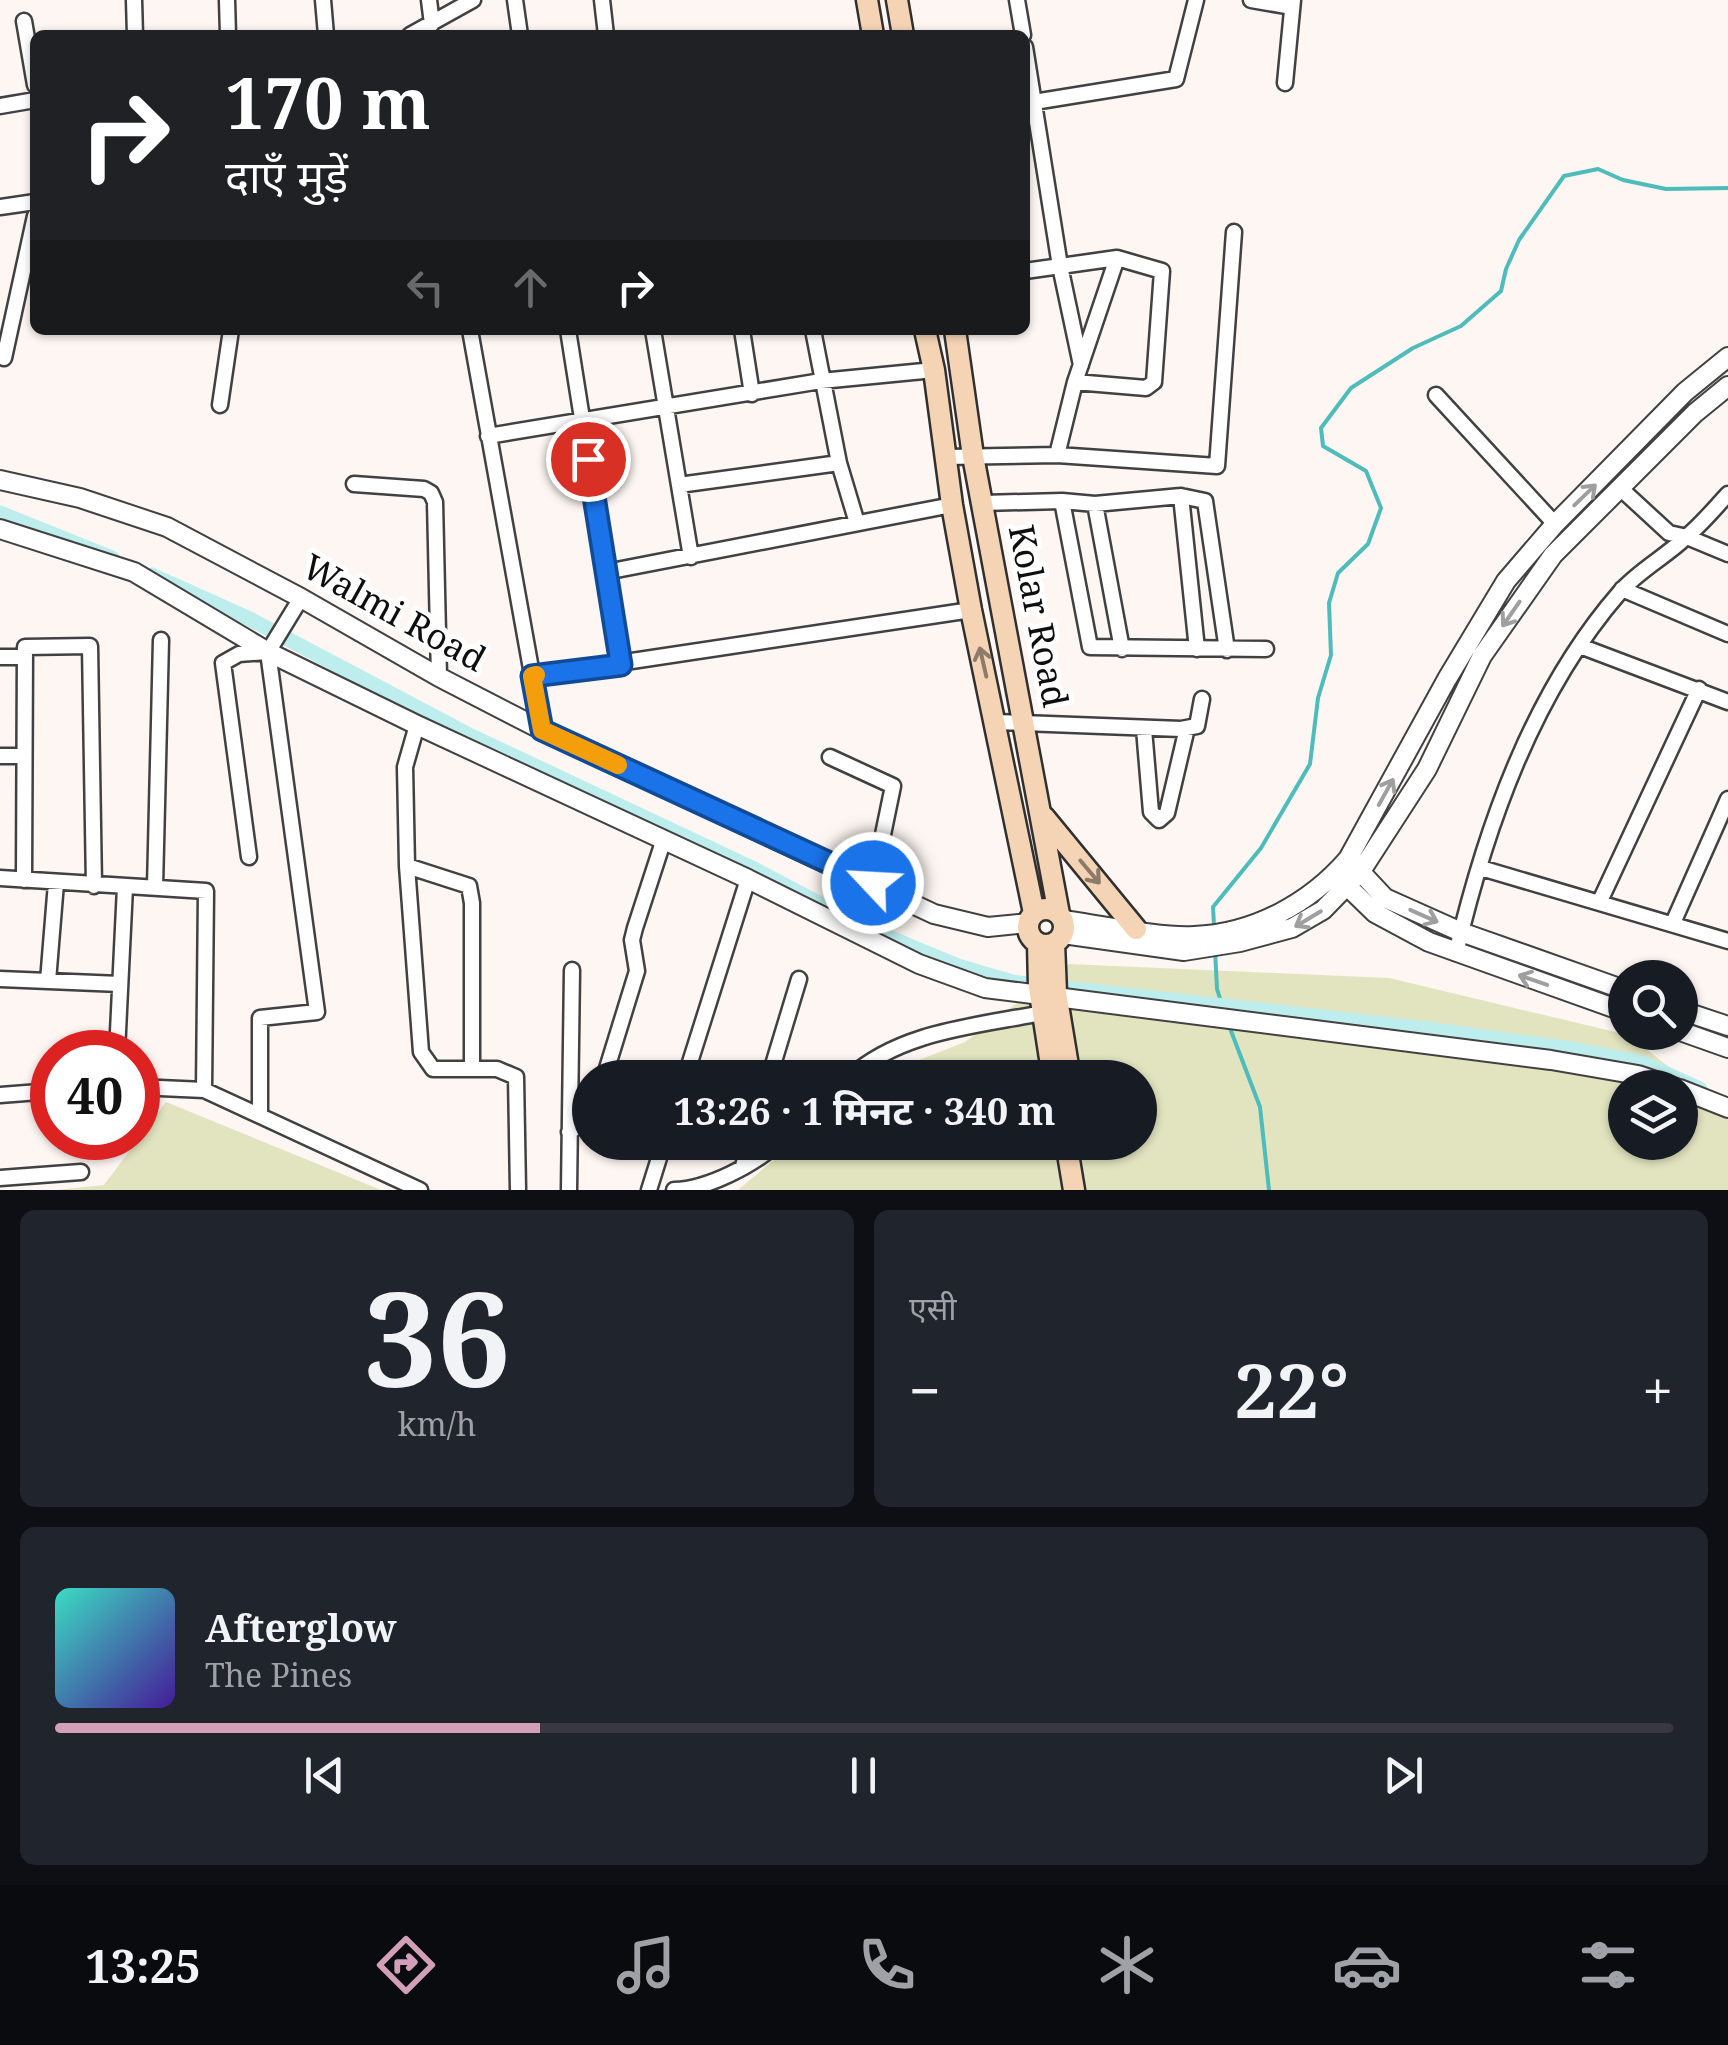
<!DOCTYPE html>
<html lang="hi">
<head>
<meta charset="utf-8">
<style>
	body { margin:0; font-family:"Noto Serif","Noto Sans Devanagari",serif; background:#20242c; color:#f1f3f6; height:100vh; display:flex; flex-direction:column; font-size:38px; white-space:nowrap }
	* { box-sizing:border-box; margin:0 }
	p { font-size:32px; color:#9ea1a6 }
	.icon { flex:none; width:55px; height:55px; fill:none; stroke:currentColor; stroke-width:2; stroke-linecap:round; stroke-linejoin:round }
	.map { position:relative; height:1190px; overflow:hidden }
	.drawer { display:flex; flex-direction:column; gap:20px; padding:20px; background:#0d0f14; flex:1 }
	.drawer>* { flex:none }
	.banner { position:absolute; left:30px; top:30px; width:1000px; height:305px; border-radius:15px; box-shadow:0 2px 8px #0004; background:#202124; color:#fff; overflow:hidden }
	.controls { position:absolute; left:1608px; top:960px; display:grid; gap:20px }
	.controls a { display:grid; place-items:center; width:90px; height:90px; border-radius:50%; background:#171b24; box-shadow:0 2px 8px #0004; font-size:50px }
	.speed { position:absolute; left:30px; top:1030px; display:flex; gap:20px; font-size:50px; font-weight:700; text-align:center }
	.speed>* { display:grid; place-content:center; width:130px; height:130px; border-radius:50%; background:#171b24; box-shadow:0 2px 8px #0004; line-height:1 }
	.speed .limit { border:15px solid #d22; background:#fff; color:#111 }
	.pin { position:absolute; display:grid; place-items:center; width:85px; height:85px; color:#fff; margin:-42px; border:5px solid #fff; border-radius:50%; box-shadow:0 2px 10px #0007 }
	.me { position:absolute; width:110px; margin:-55px; rotate:295deg; stroke-linejoin:round; filter:drop-shadow(0 0 8px #0008) }
	.turn { display:flex; align-items:center; gap:35px; height:210px; padding:0 30px; font-size:45px }
	.turn .icon { width:130px; height:130px; stroke-width:2.5 }
	.turn b { display:block; font-size:70px; line-height:85px }
	.lanes { display:flex; align-items:center; height:95px; padding:0 30px; background:#0003; justify-content:center; gap:50px; direction:ltr }
	.lanes .off { opacity:.35 }
	.big { font-size:75px; font-weight:700; line-height:1.1 }
	.drawer .tile { flex:1; display:flex; flex-direction:column; justify-content:center; gap:15px; min-width:0; padding:0 35px; border-radius:15px; background:#20242c }
	.drawer .dial { align-items:center; gap:0 }
	.dial b { font-size:130px; line-height:1 }
	.song { display:flex; align-items:center; gap:30px }
	.cover { width:120px; height:120px; border-radius:15px; background:linear-gradient(135deg,hsl(170 70% 55%),hsl(260 70% 35%)) }
	.played { height:10px; border-radius:5px; background:linear-gradient(90deg,#d29fb9 30%,#363941 30%) }
	.keys { display:flex; justify-content:space-around; direction:ltr }
	.heat { display:flex; justify-content:space-between; align-items:center; font-size:55px; direction:ltr }
	.drawer .tiles { flex:1; display:grid; gap:20px; grid-template-columns:1fr 1fr }
	.tile:last-child { grid-column:span 2 }
	.trip { position:absolute; left:572px; top:1060px; width:585px; height:100px; border-radius:50px; background:#171b24; box-shadow:0 2px 8px #0004; font-weight:700; line-height:100px; text-align:center }
	.dock { display:flex; height:160px; justify-content:space-around; align-items:center; background:#090b0e; color:#9ea1a6 }
	.dock .icon { width:70px; height:70px }
	.dock .selected { color:#d29fb9 }
	.dock b { font-size:45px; color:#f1f3f6 }
	.map>svg:first-child { display:block }
	.green { fill:#e1e4bf; fill-rule:evenodd }
	.lines { fill:none; stroke-linecap:round; stroke-linejoin:round }
	.stream { stroke:#4dbcbb; stroke-width:4 }
	.canal { stroke:#bdeeed; stroke-width:15 }
	.minor-casing { stroke:#414141; stroke-width:19 }
	.tertiary-casing { stroke:#414141; stroke-width:22 }
	.secondary-casing { stroke:#303030; stroke-width:25 }
	.minor { stroke:#fff; stroke-width:14 }
	.tertiary { stroke:#fff; stroke-width:18 }
	.secondary { stroke:#f5d4b5; stroke-width:20 }
	.oneway { stroke:#9f9f9f }
	.oneway2 { stroke:#8d7b6a }
	.route-casing { stroke:#114b97; stroke-width:25 }
	.route { stroke:#1a73e8; stroke-width:18 }
	.slow { stroke:#f59e0b; stroke-width:18 }
	.labels { text-anchor:middle; stroke-width:10; stroke-linejoin:round; paint-order:stroke }
	.street-label { font-size:35px; fill:#0e0e0e; stroke:#fff }
</style>
</head>
<body>
<div class="map">
<svg width="1728" height="1190" viewBox="0 0 1728 1190">
	<rect width="100%" height="100%" fill="#fdf6f2"/>
	<!-- green -->
	<path class="green" d="M 1069,964 L 1389,978 L 1628,1035 L 1728,1113 L 1728,1190 L 738,1190 L 794,1143 L 1140,1142 L 1140,1078 L 876,1077 L 965,1042 ZM 1625,1088 L 1680,1088 L 1680,1142 L 1625,1142 Z
		M 166,1102 L 381,1190 L 56,1190 L 104,1185 Z"/>
	<g class="lines">
		<!-- stream -->
		<path class="stream" d="M 1214,926 L 1213,907 L 1261,848 L 1310,764 L 1318,698 L 1331,655 L 1329,603 L 1338,573 L 1368,544 L 1381,508 L 1366,471 L 1323,446 L 1321,428 L 1351,388 L 1413,348 L 1461,326 L 1501,291 L 1506,269 L 1519,240 L 1564,176 L 1598,169 L 1623,180 L 1666,189 L 1728,188
			M 1215,950 L 1217,989 L 1225,1014
			M 1228,1023 L 1260,1107 L 1269,1190"/>
		<!-- canal -->
		<path class="canal" d="M 0,513 L 112,558
			M 152,575 L 250,619 L 467,734 L 752,868 L 864,927 L 958,966 L 1012,982 L 1428,1029 L 1578,1050 L 1643,1063 L 1700,1089"/>
		<defs>
			<path id="minor" d="M 134,0 L 135,35
				M 227,0 L 228,35
				M 323,0 L 326,35
				M 429,0 L 432,24
				M 515,0 L 520,35
				M 602,0 L 606,35
				M 1017,0 L 1023,35
				M 1251,0 L 1292,7
				M 24,21 L 35,85
				M 410,35 L 473,0
				M 1025,47 L 1060,266 L 1081,365
				M 1285,83 L 1293,0
				M 1034,102 L 1176,79 L 1196,0
				M 0,106 L 35,100
				M 0,207 L 35,202
				M 1025,271 L 1117,258 L 1075,382 L 1057,455
				M 470,330 L 542,730
				M 568,330 L 621,665
				M 653,330 L 691,557
				M 742,330 L 752,394
				M 813,330 L 839,463 L 857,523
				M 4,358 L 35,216
				M 1075,382 L 1146,388 L 1154,382 L 1162,271 L 1117,258
				M 1436,395 L 1555,524
				M 220,405 L 231,330
				M 488,436 L 821,381 L 934,370
				M 946,457 L 1057,455 L 1217,466 L 1234,232
				M 354,484 L 424,489 L 431,493 L 435,502 L 439,677
				M 679,485 L 839,463
				M 1619,487 L 1669,533 L 1687,537 L 1728,554
				M 1181,496 L 1197,649
				M 1062,501 L 1090,647 L 1266,649
				M 983,503 L 1062,501 L 1095,504 L 1181,496 L 1205,501 L 1227,650
				M 1095,504 L 1122,649
				M 606,572 L 952,505
				M 1622,589 L 1728,634
				M 1580,646 L 1728,702
				M 0,657 L 24,657
				M 532,676 L 971,610
				M 996,722 L 1181,729 L 1197,726 L 1202,699
				M 417,725 L 405,767 L 407,866 L 421,1052 L 433,1069 L 497,1069 L 516,1077 L 518,1190
				M 1144,729 L 1151,812 L 1159,820 L 1167,813 L 1187,728
				M 0,756 L 23,756
				M 830,757 L 893,786 L 873,883
				M 249,857 L 223,663 L 239,654 L 268,652
				M 407,866 L 469,886 L 472,903 L 472,1068
				M 1481,868 L 1728,941
				M 0,878 L 206,891 L 204,1090
				M 24,880 L 25,647 L 90,646 L 94,886
				M 155,887 L 161,640
				M 1600,901 L 1699,689
				M 1673,923 L 1728,799
				M 1456,953 C 1486,826 1533,692 1620,592 C 1638,571 1665,557 1685,538 C 1701,525 1714,509 1728,494
				M 0,979 L 120,984
				M 48,981 L 56,883
				M 117,1052 L 125,887
				M 604,1078 L 637,971 L 632,940 L 635,928 L 663,842
				M 685,1078 L 748,879
				M 769,1078 L 799,979
				M 849,1078 C 900,1031 977,1026 1042,1013
				M 138,1087 L 204,1090 L 420,1190
				M 0,1095 L 52,1091
				M 260,1113 L 260,1018 L 317,1012 L 268,652 L 301,598
				M 569,1132 L 590,1119
				M 743,1166 L 750,1142
				M 0,1178 L 81,1172
				M 569,1190 L 572,970
				M 649,1190 L 664,1142
				M 674,1190 C 708,1189 754,1165 779,1142"/>
			<path id="tertiary" d="M 0,480 L 80,498 L 167,527 L 301,598 L 439,677 L 542,730 L 934,914 L 988,927 L 1028,923
				M 0,529 L 134,572 L 268,652 L 417,725 L 748,879 L 919,964 L 985,988 L 1551,1060 L 1638,1075 L 1676,1088
				M 1355,866 L 1385,898 L 1461,932 L 1625,990
				M 1342,881 L 1375,913 L 1429,942 L 1625,1012
				M 1063,920 C 1101,925 1158,938 1194,936 C 1254,934 1310,903 1348,859 L 1447,679 L 1506,581 L 1555,524 L 1685,392 L 1728,357
				M 1063,934 L 1184,951 L 1240,942 L 1292,928 L 1323,910 L 1361,871 L 1427,769 L 1482,656 L 1553,555 L 1695,413 L 1728,386
				M 1680,1010 L 1728,1026
				M 1680,1031 L 1728,1048
				M 1680,1089 L 1728,1108"/>
			<path id="secondary" d="M 867,0 L 873,35
				M 897,0 L 903,35
				M 925,330 L 934,370 L 952,505 L 971,610 L 1034,913
				M 955,330 L 973,456 L 1059,914
				M 1044,817 L 1136,929
				M1028 927a18 18 0 1 1 36 0a18 18 0 1 1-36 0Z
				M 1038,943 L 1039,987 L 1053,1078
				M 1054,943 L 1056,993 L 1070,1078
				M 1066,1142 L 1074,1190"/>
		</defs>
		<!-- minor casing -->
		<use href="#minor" class="minor-casing"/>
		<!-- tertiary casing -->
		<use href="#tertiary" class="tertiary-casing"/>
		<!-- secondary casing -->
		<use href="#secondary" class="secondary-casing"/>
		<!-- minor -->
		<use href="#minor" class="minor"/>
		<!-- tertiary -->
		<use href="#tertiary" class="tertiary"/>
		<!-- secondary -->
		<use href="#secondary" class="secondary"/>
	</g>
	<!-- one-way arrows -->
	<defs><path id="oneway-shaft" d="M-6 0H5M1.5-3L5.5 0L1.5 3" fill="none" stroke-width="1.6" stroke-linecap="round" stroke-linejoin="round" transform="scale(2.5)"/></defs>
	<g class="oneway">
		<use href="#oneway-shaft" transform="translate(1585 495) rotate(-44)"/>
		<use href="#oneway-shaft" transform="translate(1511 614) rotate(125)"/>
		<use href="#oneway-shaft" transform="translate(1386 792) rotate(-61)"/>
		<use href="#oneway-shaft" transform="translate(1424 916) rotate(24)"/>
		<use href="#oneway-shaft" transform="translate(1308 919) rotate(149)"/>
		<use href="#oneway-shaft" transform="translate(1533 980) rotate(-161)"/>
	</g>
	<g class="oneway2">
		<use href="#oneway-shaft" transform="translate(983 662) rotate(-103)"/>
		<use href="#oneway-shaft" transform="translate(1090 872) rotate(50)"/>
	</g>
	<g class="lines">
		<defs>
			<path id="route" d="M 588,459 L 621,665 L 532,676 L 542,730 L 873,883"/>
		</defs>
		<!-- route casing -->
		<use href="#route" class="route-casing"/>
		<!-- route -->
		<use href="#route" class="route"/>
		<!-- slow -->
		<path class="slow" d="M 536,675 L 532,676 L 542,730 L 618,765"/>
	</g>
	<g class="labels">
		<!-- street labels -->
		<g class="street-label">
			<text transform="translate(394 613) rotate(29)" y="12">Walmi Road</text>
			<text transform="translate(1038 616) rotate(79)" y="12">Kolar Road</text>
		</g>
	</g>
</svg>
<div class="controls">
<a><svg class="icon" aria-label="search" viewBox="0 0 24 24"><circle cx="10" cy="10" r="6"/><path d="M15 15l6 6"/></svg></a>
<a><svg class="icon" aria-label="layers" viewBox="0 0 24 24"><path d="M12 4l9 5-9 5-9-5zM3 14l9 5 9-5"/></svg></a>
</div>
<div class="speed"><div class="limit">40</div></div>
<div class="pin" style="left:588px;top:459px;background:#d93025"><svg class="icon" aria-label="arrive" viewBox="0 0 24 24"><path d="M6 21V4h12l-3 4 3 4H6"/></svg></div>
<svg class="me" style="left:873px;top:883px" viewBox="-20 -20 40 40"><circle r="17" fill="#1a73e8" stroke="#fff" stroke-width="3"/><path d="M0-11L8 9 0 5-8 9z" fill="#fff"/></svg>
<div class="trip">13:26 · 1 मिनट · 340 m</div>
<div class="banner">
<div class="turn"><svg class="icon" aria-label="right" viewBox="0 0 24 24"><path d="M7 20v-9h11M14 6l5 5-5 5"/></svg><div><b>170 m</b>दाएँ मुड़ें</div></div>
<div class="lanes"><svg class="icon off" aria-label="left" viewBox="0 0 24 24"><path d="M17 20v-9H6M10 6l-5 5 5 5"/></svg><svg class="icon off" aria-label="ahead" viewBox="0 0 24 24"><path d="M12 20V5M6 11l6-6 6 6"/></svg><svg class="icon" aria-label="right" viewBox="0 0 24 24"><path d="M7 20v-9h11M14 6l5 5-5 5"/></svg></div>
</div>
</div>
<section class="drawer">
<div class="tiles">
<div class="tile dial"><b>36</b><p>km/h</p></div>
<div class="tile"><p>एसी</p>
<div class="heat"><a>−</a><b class="big">22°</b><a>+</a></div>
</div>
<div class="tile">
<div class="song"><i class="cover"></i><div><b>Afterglow</b><p>The Pines</p></div></div>
<div class="played"></div>
<div class="keys"><svg class="icon" aria-label="previous" viewBox="0 0 24 24"><path d="M18 5L8 12l10 7zM5 5v14"/></svg><svg class="icon" aria-label="pause" viewBox="0 0 24 24"><path d="M8 5v14M16 5v14"/></svg><svg class="icon" aria-label="next" viewBox="0 0 24 24"><path d="M6 5l10 7-10 7zM19 5v14"/></svg></div>
</div>
</div>
</section>
<nav class="dock">
<b>13:25</b>
<svg class="icon selected" aria-label="directions" viewBox="0 0 24 24"><path d="M12 3l9 9-9 9-9-9zM9 14v-3h6M13 9l2 2-2 2"/></svg>
<svg class="icon" aria-label="music" viewBox="0 0 24 24"><path d="M9 18V5l10-2v13"/><circle cx="6" cy="18" r="3"/><circle cx="16" cy="16" r="3"/></svg>
<svg class="icon" aria-label="phone" viewBox="0 0 24 24"><path d="M5 4h4l2 5-3 2q2 4 5 5l2-3 5 2v4C11 20 4 13 5 4z"/></svg>
<svg class="icon" aria-label="climate" viewBox="0 0 24 24"><path d="M12 3v18M4 7l16 10M4 17L20 7"/></svg>
<svg class="icon" aria-label="car" viewBox="0 0 24 24"><path d="M5 17H2v-5l4-1 3-4h7l3 4 3 1v5h-3M9 17h6M6 11h13"/><circle cx="7" cy="17" r="2"/><circle cx="17" cy="17" r="2"/></svg>
<svg class="icon" aria-label="filters" viewBox="0 0 24 24"><path d="M4 7h16M4 17h16"/><circle cx="9" cy="7" r="2"/><circle cx="15" cy="17" r="2"/></svg>
</nav>
</body>
</html>
